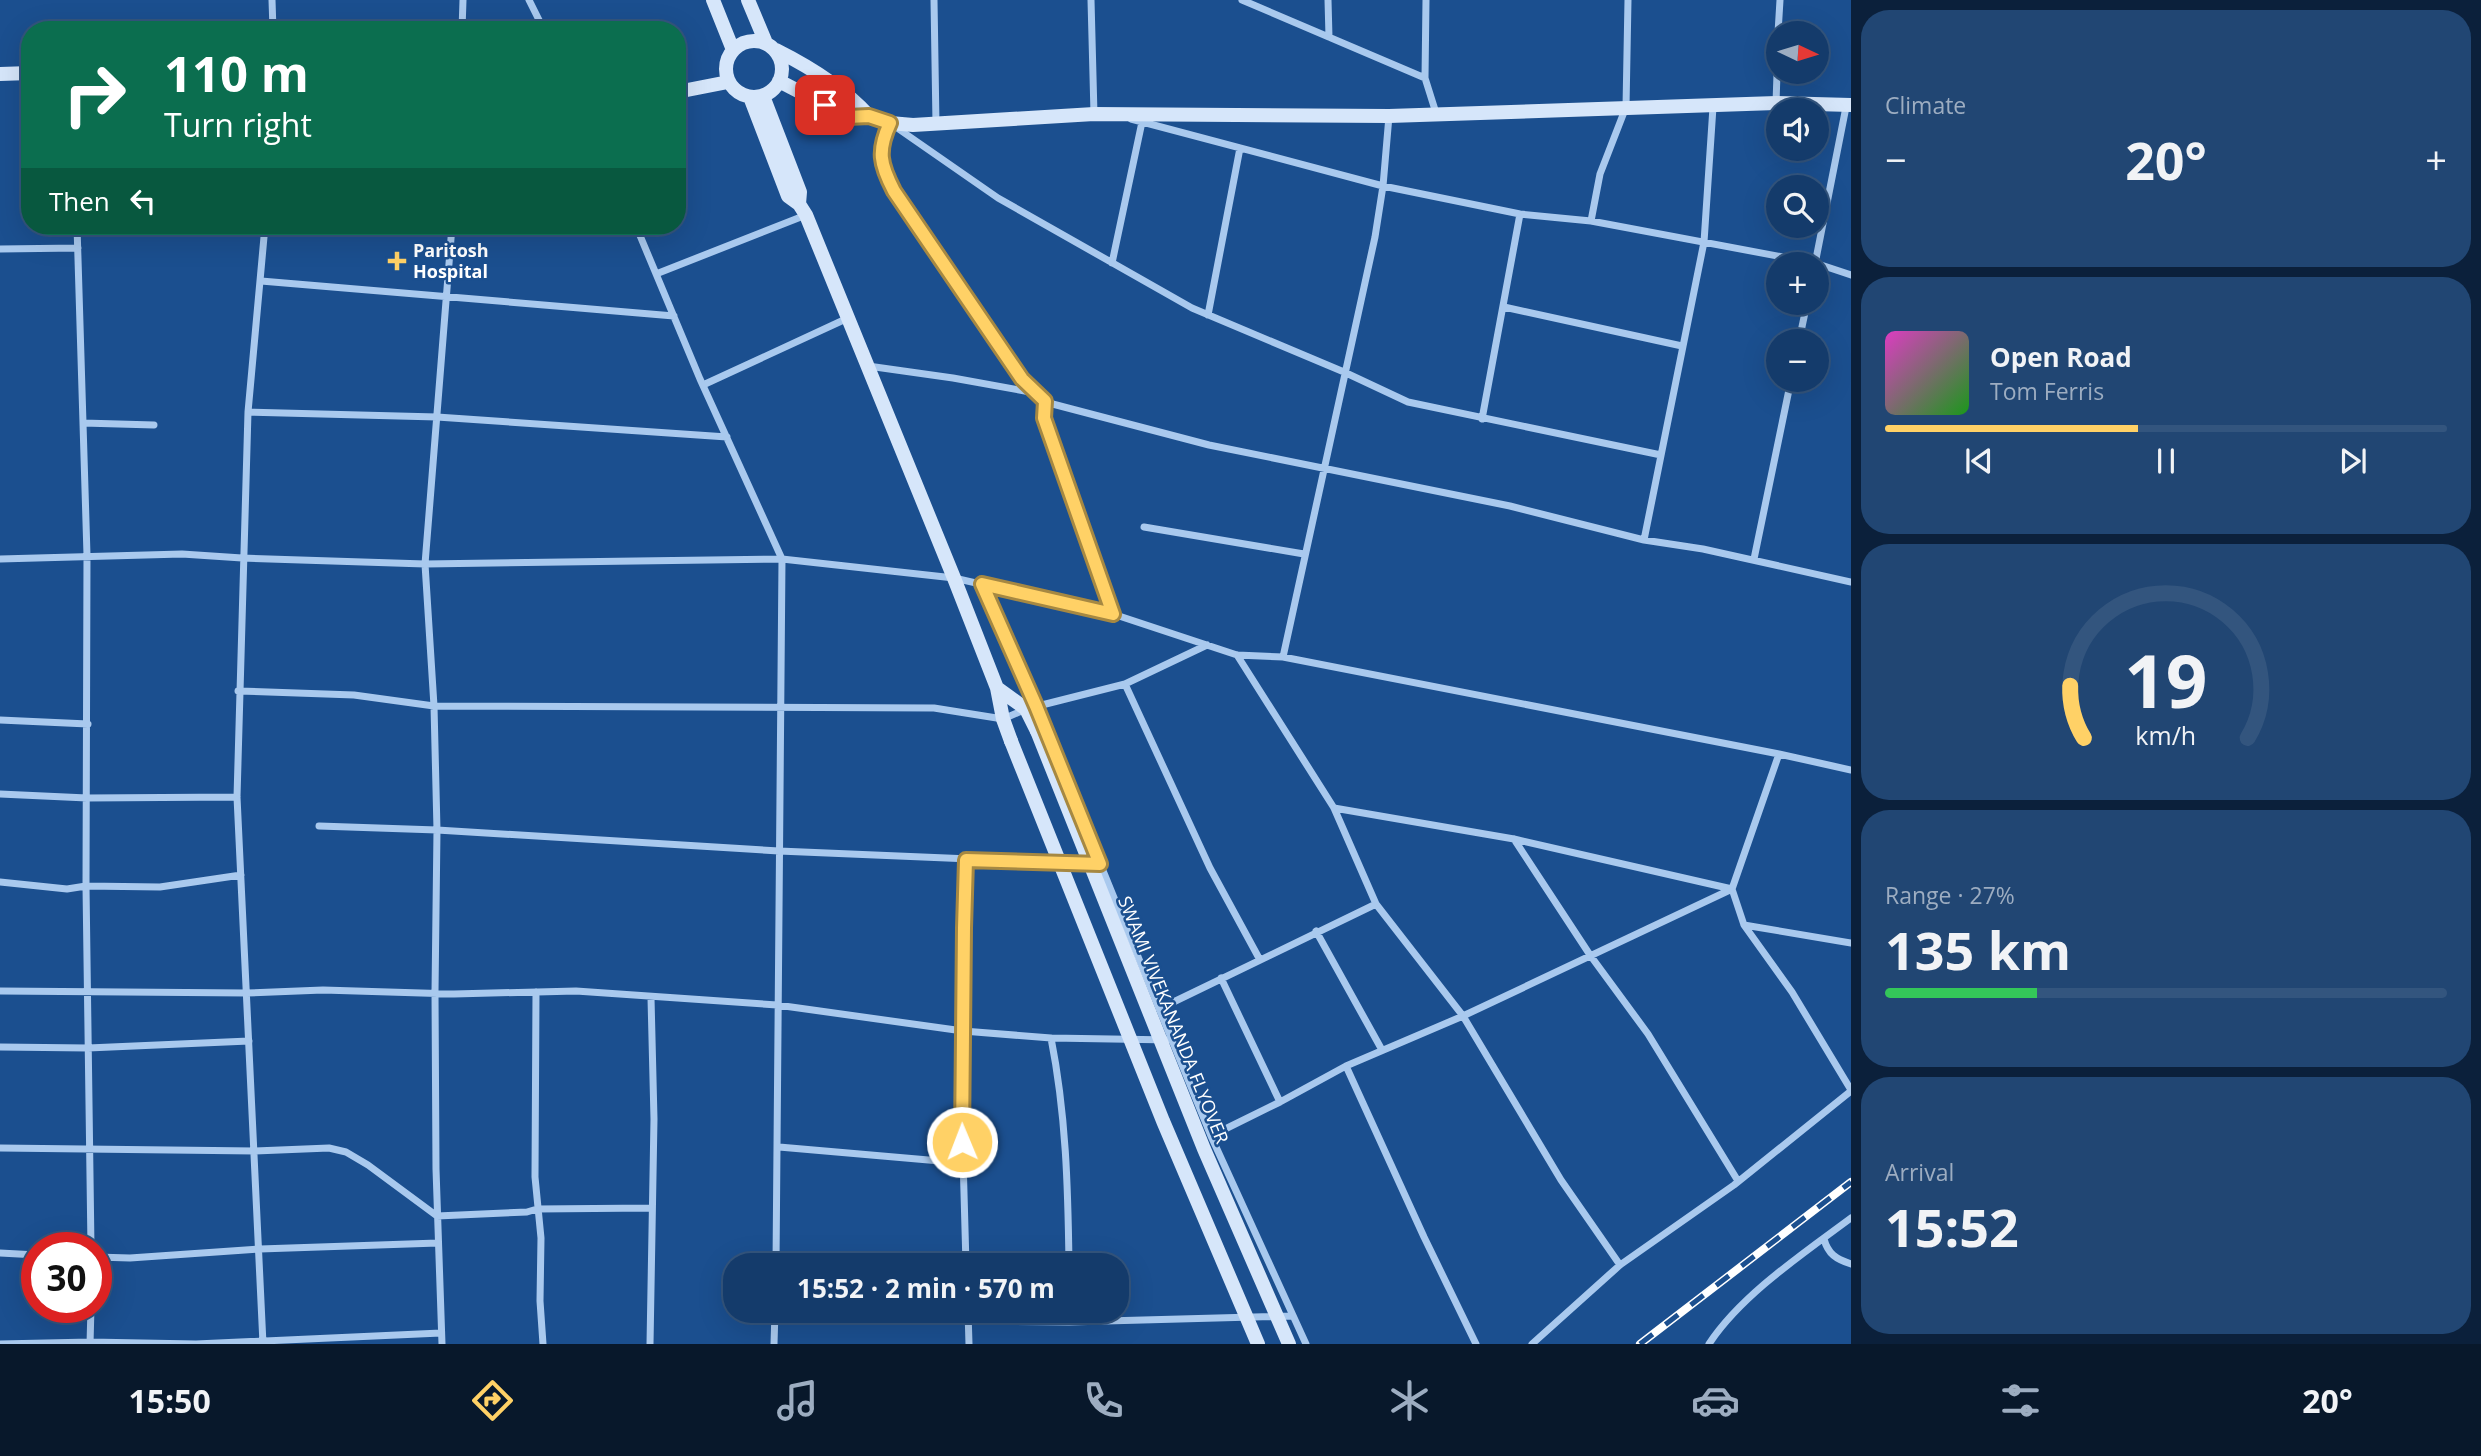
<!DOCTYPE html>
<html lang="en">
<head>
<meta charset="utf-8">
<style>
	body { margin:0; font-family:"Open Sans",sans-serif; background:#214673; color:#f1f3f6; height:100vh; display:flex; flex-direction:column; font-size:26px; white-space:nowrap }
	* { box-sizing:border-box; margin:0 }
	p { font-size:23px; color:#9dadc1 }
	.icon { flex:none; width:38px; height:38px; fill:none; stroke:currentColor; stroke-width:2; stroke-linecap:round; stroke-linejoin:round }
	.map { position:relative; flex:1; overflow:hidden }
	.panel { display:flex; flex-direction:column; gap:10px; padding:10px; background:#0b203b; width:630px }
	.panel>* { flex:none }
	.hud { position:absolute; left:21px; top:21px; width:665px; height:214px; border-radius:28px; box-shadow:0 7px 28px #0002,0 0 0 2px #33557e; background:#0b6e4f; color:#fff; overflow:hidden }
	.needle { width:46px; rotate:94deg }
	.controls { position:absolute; left:1766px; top:21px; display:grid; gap:14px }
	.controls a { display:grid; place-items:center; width:63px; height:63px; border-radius:50%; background:#143b6b; box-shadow:0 7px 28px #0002,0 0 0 2px #33557e; font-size:35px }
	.speed { position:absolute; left:21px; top:1232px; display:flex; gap:14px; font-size:35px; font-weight:700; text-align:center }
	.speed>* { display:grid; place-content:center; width:91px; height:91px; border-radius:50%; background:#143b6b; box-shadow:0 7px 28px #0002,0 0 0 2px #33557e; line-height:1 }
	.speed .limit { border:10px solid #d22; background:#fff; color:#111 }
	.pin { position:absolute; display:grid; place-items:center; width:60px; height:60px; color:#fff; margin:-30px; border-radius:14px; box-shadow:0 4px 10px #0006 }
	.me { position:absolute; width:77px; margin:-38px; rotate:359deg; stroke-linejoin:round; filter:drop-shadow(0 0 5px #0008) }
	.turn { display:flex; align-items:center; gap:24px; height:147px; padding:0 28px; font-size:32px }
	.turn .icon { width:91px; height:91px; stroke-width:2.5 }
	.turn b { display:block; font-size:49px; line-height:60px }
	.then { display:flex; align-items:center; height:66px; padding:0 28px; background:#0003; gap:14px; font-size:26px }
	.big { font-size:52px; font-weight:700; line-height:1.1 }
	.panel .card { flex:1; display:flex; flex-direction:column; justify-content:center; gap:10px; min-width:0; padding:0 24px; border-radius:28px; background:#214673 }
	.panel .dial { align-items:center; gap:0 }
	.dial svg { height:182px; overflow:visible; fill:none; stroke:#33557e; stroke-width:7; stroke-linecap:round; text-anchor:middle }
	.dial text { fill:#f1f3f6; stroke:none }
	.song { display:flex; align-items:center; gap:21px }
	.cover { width:84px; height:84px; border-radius:10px; background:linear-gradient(135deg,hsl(310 70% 55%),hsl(120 70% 35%)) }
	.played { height:7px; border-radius:4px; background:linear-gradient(90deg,#ffd166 45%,#33557e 45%) }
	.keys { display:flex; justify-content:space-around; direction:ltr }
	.heat { display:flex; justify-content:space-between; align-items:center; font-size:38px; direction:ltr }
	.charge { height:10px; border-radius:5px; background:linear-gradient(90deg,#34c759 27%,#33557e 0) }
	.trip { position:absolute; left:723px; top:1253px; width:406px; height:70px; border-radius:28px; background:#143b6b; box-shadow:0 7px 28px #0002,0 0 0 2px #33557e; font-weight:700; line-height:70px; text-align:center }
	.tabs { display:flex; height:112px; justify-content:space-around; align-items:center; background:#08182b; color:#9dadc1 }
	.tabs .icon { width:49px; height:49px }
	.tabs .selected { color:#ffd166 }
	.tabs b { font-size:32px; color:#f1f3f6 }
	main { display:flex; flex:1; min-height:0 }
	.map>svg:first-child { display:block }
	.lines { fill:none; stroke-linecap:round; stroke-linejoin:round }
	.street { stroke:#a9c9ee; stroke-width:7 }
	.secondary { stroke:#d6e6fa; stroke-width:14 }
	.rail-casing { stroke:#fff; stroke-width:8 }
	.rail { stroke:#1b4f8f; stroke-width:5; stroke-dasharray:16; stroke-linecap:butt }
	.secondary-bridge { stroke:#d6e6fa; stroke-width:14 }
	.route-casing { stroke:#a68842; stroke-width:18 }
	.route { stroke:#ffd166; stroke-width:12 }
	.poi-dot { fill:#ffd166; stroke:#1b4f8f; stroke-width:2.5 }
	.labels { text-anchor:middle; stroke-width:5; stroke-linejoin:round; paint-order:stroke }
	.poi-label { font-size:18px; font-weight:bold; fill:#fff; stroke:#1b4f8f; text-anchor:start }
	.street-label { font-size:18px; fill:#fff; stroke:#1b4f8f }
</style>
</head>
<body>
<main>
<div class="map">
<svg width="1851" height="1344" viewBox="0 0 1851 1344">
	<rect width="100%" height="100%" fill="#1b4f8f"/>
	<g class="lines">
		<!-- street -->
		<path class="street" d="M 272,0 L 273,30
			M 529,0 L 544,30
			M 934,0 L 936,124
			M 1091,0 L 1094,114
			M 1242,0 L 1425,78
			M 1328,0 L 1329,37
			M 1426,0 L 1425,78 L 1436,113
			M 462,30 L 463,0
			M 1778,33 L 1780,0
			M 1776,103 L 1778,44
			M 1131,119 L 1383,186 L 1520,214 L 1591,221 L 1815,263 L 1851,275
			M 1591,221 L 1600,174 L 1626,107 L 1628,0
			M 77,226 L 87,555 L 86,886 L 91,1248
			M 636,226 L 700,379 L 782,559 L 776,1265
			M 0,249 L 78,248
			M 1112,263 L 1142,122
			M 1815,264 L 1846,107
			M 656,274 L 806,215
			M 261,281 L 674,316
			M 1504,307 L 1682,346
			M 1208,315 L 1240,148
			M 1799,341 L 1807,303
			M 868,366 L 953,378 L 1036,393
			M 703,385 L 848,318
			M 1045,402 L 1044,418 L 1113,614
			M 248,412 L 437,417 L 727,437
			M 1482,419 L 1520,214
			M 83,423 L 154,425
			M 1661,455 L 1408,402 L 1344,372 L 1192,308 L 998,198 L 890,123 C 877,151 880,164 894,191 L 1022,379 L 1045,402 L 1209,445 L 1510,506 L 1644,540 L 1703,549 L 1851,582
			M 1144,527 L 1304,554
			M 1644,540 L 1704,242 L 1713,107
			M 0,559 L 182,554 L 242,558 L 425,564 L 782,559 L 954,578 L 1113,614 L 1237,655 L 1283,657 L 1779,754 L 1851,770
			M 1754,559 L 1791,380
			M 982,584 L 1036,706 L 1211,1136 L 1306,1344
			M 1237,655 L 1334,808 L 1376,904 L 1463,1016 L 1561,1180 L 1620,1265
			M 1283,657 L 1375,237 L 1383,186 L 1389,116
			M 1125,684 L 1210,868 L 1260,960
			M 238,691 L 354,695 L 434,706 L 934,708 L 1003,719 L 1026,709 L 1125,684 L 1207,645
			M 0,720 L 88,724
			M 1779,754 L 1732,889 L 1744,925 L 1851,943
			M 0,794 L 87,798 L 237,797
			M 1334,808 L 1514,839 L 1732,889
			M 319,826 L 437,830 L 779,851 L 1089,864
			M 1514,839 L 1590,955 L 1648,1034 L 1738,1181
			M 966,860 L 962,1121 L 966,1265
			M 0,882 L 67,889 L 86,886 L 160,887 L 241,875
			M 1744,925 L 1792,992 L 1851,1090
			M 1316,931 L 1382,1050
			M 1221,978 L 1280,1102
			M 0,991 L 247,993 L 323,990 L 454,994 L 576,991 L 777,1005 L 963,1031 L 1051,1038 L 1172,1040
			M 536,992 L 535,1177 L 541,1238 L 540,1301 L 543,1344
			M 1159,1009 L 1376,904
			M 1051,1038 C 1066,1114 1068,1187 1069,1265
			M 0,1047 L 88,1048 L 249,1041
			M 1346,1066 L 1424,1237 L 1476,1344
			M 1211,1136 L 1280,1102 L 1346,1066 L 1463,1016 L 1732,889
			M 779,1147 L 963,1163
			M 0,1148 L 255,1151 L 329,1148 L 346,1152 L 368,1165 L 437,1216 L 527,1212 L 537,1209 L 651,1208
			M 1824,1239 C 1828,1254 1836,1259 1851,1264
			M 0,1253 L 37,1255
			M 96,1257 L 130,1258 L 260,1249 L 438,1243
			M 968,1311 L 969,1344
			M 969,1321 L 1069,1322 L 1293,1316
			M 0,1344 L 90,1342 L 196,1344 L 441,1333
			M 90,1344 L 91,1307
			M 263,1344 L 237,797 L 248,412 L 265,226
			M 442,1344 L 436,1169 L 435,992 L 437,830 L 434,706 L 425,564 L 452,226
			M 650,1344 L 654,1119 L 651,998
			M 774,1344 L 775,1311
			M 1532,1344 L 1620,1265 L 1734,1185 L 1851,1091
			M 1709,1344 C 1741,1295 1804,1253 1851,1218"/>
		<!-- secondary -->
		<path class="secondary" d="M 713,0 L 733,50
			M 748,0 L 766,43
			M726 69a28 28 0 1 1 56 0a28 28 0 1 1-56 0Z
			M 776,50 C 810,67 843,87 869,116
			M 0,74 L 30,73
			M 779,81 L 848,117 L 869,116 L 890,123 L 913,125 L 1094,114 L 1389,116 L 1776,103 L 1851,105
			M 677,92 L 728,82
			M 763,96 L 800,192 L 799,204
			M 750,97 L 788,196 L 799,204 L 806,215 L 954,578 L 997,688 L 1003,719 L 1011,741
			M 997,688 L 1026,709 L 1037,731"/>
		<defs>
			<path id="rail" d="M 1640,1344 L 1851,1182"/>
		</defs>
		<!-- rail casing -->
		<use href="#rail" class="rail-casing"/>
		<!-- rail -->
		<use href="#rail" class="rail"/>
		<!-- secondary-bridge -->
		<path class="secondary-bridge" d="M 1037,731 L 1204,1149 L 1289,1344
			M 1011,741 L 1163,1121 L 1258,1344"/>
	</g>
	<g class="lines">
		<defs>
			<path id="route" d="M 825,105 L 848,117 L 869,116 L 890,123 C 877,151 880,164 894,191 L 1022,379 L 1045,401 L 1044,418 L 1113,614 L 982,584 L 1036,706 L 1100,864 L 966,860 L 964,928 L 962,1142"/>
		</defs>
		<!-- route casing -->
		<use href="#route" class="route-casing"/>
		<!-- route -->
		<use href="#route" class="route"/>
	</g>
	<!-- markers -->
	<path class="poi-dot" d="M393.5 250.5h7v7h7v7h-7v7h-7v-7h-7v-7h7z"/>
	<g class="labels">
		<!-- poi labels -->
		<g class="poi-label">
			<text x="413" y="257">Paritosh<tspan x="413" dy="21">Hospital</tspan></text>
		</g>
		<!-- street labels -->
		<g class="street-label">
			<text transform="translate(1173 1020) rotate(68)" y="6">SWAMI VIVEKANANDA FLYOVER</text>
		</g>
	</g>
</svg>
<div class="controls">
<a><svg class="needle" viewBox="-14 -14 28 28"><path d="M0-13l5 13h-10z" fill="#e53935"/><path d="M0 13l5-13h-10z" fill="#9dadc1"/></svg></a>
<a><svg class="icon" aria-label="sound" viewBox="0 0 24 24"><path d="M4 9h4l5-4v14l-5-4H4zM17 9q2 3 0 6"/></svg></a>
<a><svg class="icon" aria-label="search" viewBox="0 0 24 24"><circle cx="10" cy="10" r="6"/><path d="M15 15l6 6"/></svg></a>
<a>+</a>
<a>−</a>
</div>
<div class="speed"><div class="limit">30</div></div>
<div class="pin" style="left:825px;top:105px;background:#d93025"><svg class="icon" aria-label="arrive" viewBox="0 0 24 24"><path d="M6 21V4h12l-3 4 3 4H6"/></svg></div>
<svg class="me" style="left:962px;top:1142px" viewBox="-20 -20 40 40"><circle r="17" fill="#ffd166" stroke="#fff" stroke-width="3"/><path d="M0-11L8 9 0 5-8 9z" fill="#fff"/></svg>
<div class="trip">15:52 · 2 min · 570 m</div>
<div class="hud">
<div class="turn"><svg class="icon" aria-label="right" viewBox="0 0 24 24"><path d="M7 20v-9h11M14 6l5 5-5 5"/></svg><div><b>110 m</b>Turn right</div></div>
<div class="then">Then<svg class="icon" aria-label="left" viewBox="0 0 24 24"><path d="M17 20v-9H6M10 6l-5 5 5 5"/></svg></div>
</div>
</div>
<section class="panel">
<div class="card"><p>Climate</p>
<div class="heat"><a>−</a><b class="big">20°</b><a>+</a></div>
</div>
<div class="card">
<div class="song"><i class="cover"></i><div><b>Open Road</b><p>Tom Ferris</p></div></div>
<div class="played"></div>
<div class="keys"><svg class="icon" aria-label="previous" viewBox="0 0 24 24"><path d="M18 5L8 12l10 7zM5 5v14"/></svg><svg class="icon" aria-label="pause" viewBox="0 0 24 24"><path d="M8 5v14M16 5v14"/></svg><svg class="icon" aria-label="next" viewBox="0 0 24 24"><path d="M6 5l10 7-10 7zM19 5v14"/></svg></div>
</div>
<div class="card dial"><svg viewBox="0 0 100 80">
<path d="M14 69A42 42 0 1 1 86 69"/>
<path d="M14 69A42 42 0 0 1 8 46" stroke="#ffd166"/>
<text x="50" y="56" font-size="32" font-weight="700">19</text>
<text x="50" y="72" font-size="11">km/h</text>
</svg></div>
<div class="card"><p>Range · 27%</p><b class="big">135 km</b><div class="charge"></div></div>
<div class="card"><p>Arrival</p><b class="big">15:52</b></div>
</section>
</main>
<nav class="tabs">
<b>15:50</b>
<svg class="icon selected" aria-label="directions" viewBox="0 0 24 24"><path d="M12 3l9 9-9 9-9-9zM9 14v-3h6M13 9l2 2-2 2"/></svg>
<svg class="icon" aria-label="music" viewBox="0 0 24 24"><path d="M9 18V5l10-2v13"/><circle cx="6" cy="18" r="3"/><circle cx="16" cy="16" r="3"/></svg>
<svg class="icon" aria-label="phone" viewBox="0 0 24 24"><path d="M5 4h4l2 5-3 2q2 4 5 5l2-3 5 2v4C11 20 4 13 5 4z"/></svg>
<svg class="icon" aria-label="climate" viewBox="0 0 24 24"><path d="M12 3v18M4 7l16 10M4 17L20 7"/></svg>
<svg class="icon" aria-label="car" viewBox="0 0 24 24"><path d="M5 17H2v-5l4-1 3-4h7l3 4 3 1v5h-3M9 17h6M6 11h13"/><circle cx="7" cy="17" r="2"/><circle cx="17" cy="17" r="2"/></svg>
<svg class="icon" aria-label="filters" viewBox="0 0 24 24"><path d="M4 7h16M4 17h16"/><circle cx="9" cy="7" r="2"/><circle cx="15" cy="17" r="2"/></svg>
<b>20°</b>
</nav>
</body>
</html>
